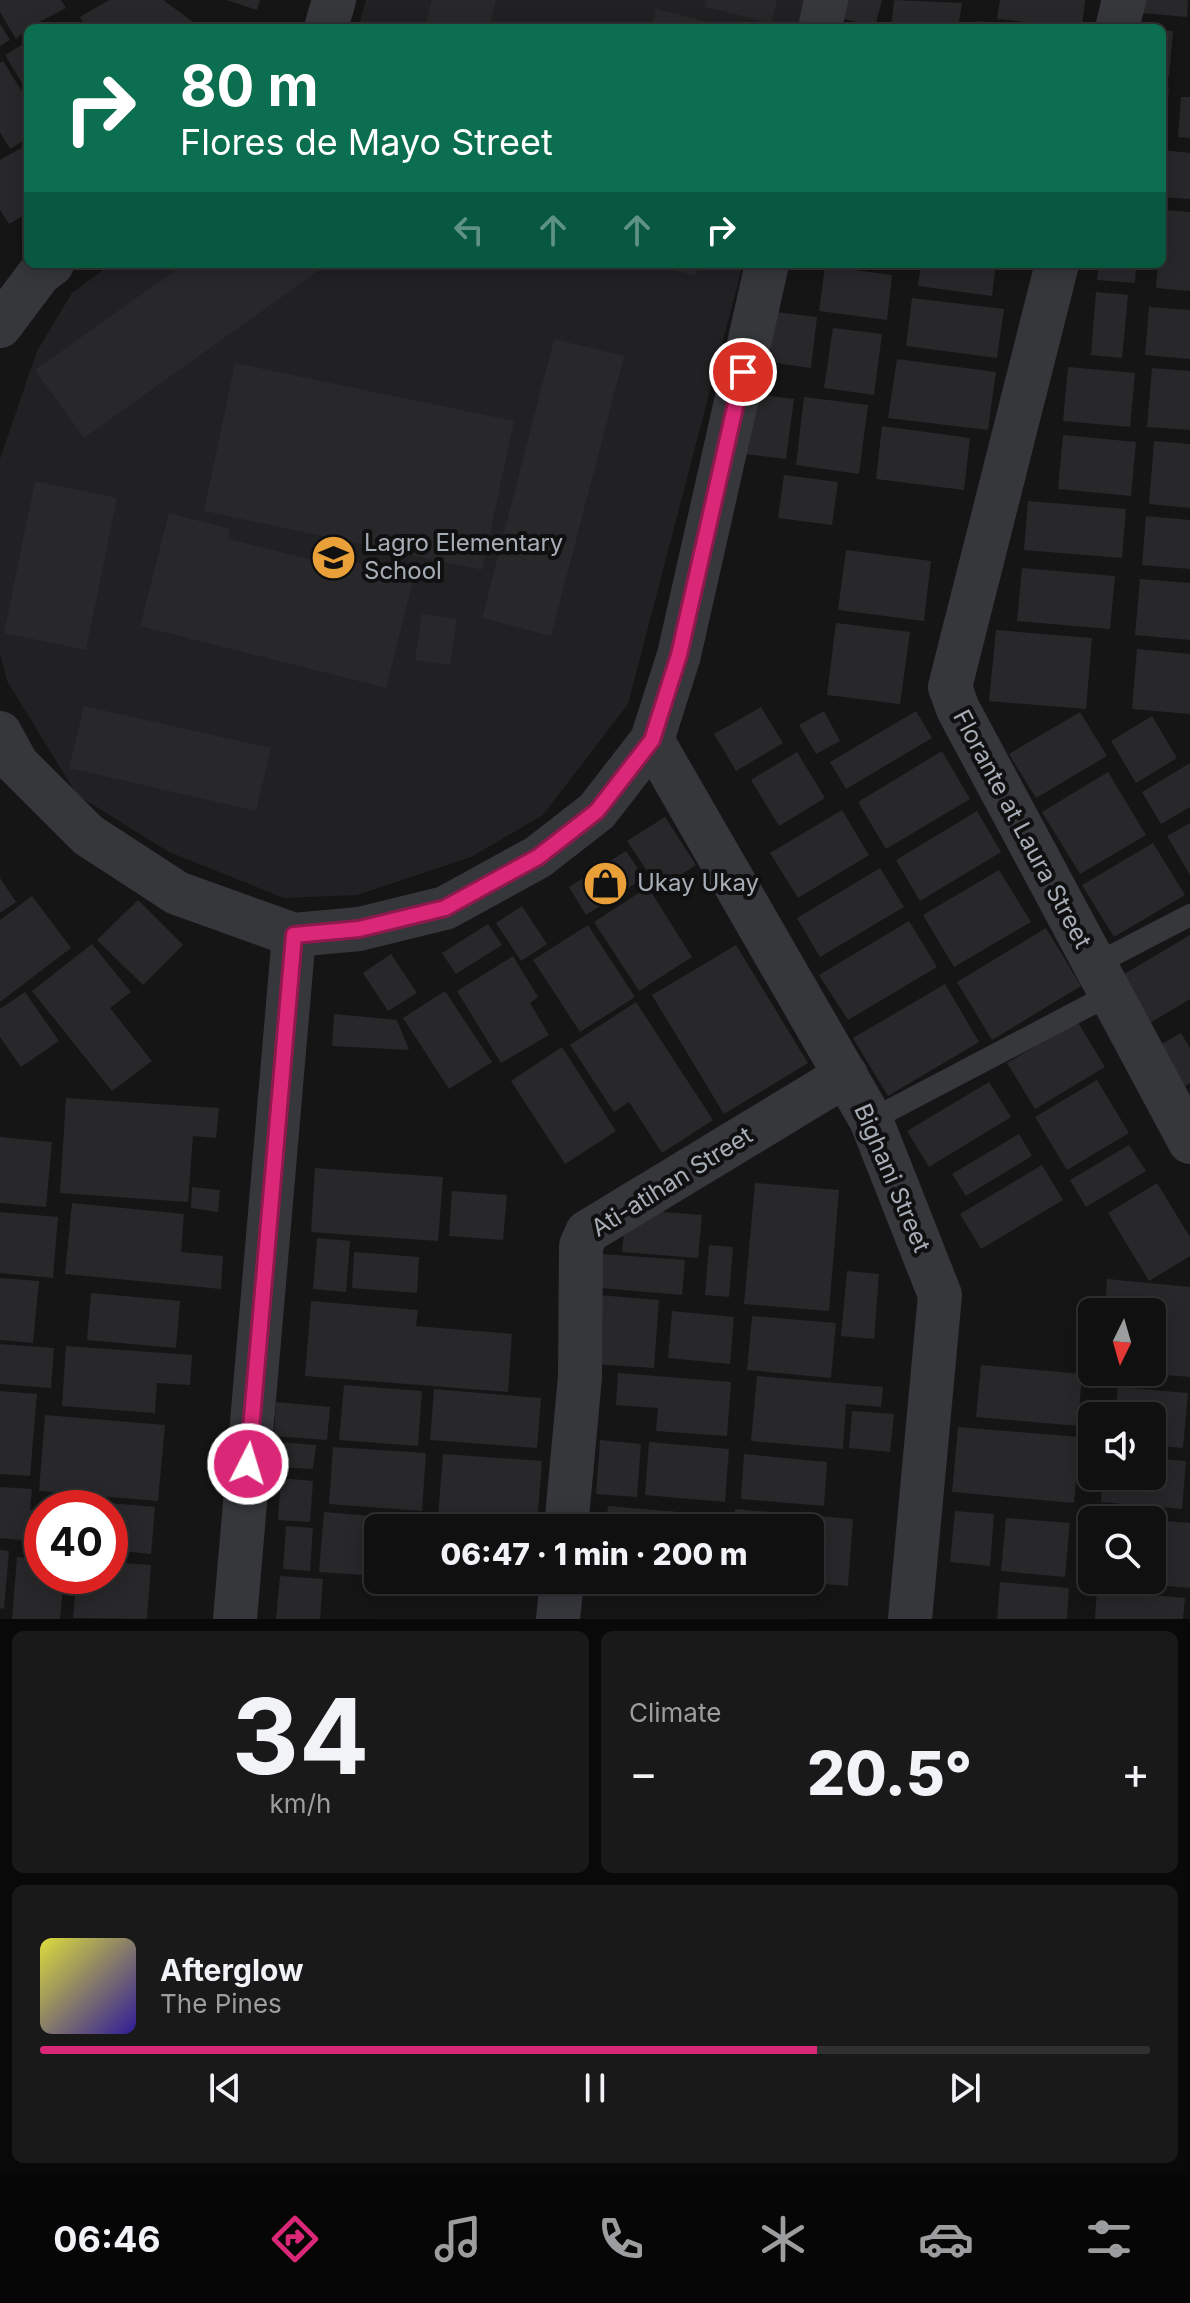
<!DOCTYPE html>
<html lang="en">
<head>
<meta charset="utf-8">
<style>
	body { margin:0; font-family:Inter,sans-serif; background:#191919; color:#f1f3f6; height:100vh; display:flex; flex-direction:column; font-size:30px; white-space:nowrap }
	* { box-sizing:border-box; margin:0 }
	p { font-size:26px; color:#9c9d9f }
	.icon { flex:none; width:44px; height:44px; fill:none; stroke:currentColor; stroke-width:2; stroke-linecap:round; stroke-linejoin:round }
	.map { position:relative; height:1619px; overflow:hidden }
	.sheet { display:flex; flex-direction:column; gap:12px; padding:12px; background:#090909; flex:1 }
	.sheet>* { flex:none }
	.hud { position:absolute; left:24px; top:24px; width:1142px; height:244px; border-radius:12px; box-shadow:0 4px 20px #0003,0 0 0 2px #303030; background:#0b6e4f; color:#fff; overflow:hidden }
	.needle { width:52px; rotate:185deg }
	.fabs { position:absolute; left:1078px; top:1298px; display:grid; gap:16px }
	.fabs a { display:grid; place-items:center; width:88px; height:88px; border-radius:12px; background:#101010; box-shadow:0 4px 20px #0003,0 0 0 2px #303030; font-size:40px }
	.speed { position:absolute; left:24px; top:1490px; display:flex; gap:16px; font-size:40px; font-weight:700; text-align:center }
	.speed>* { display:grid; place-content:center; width:104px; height:104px; border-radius:50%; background:#101010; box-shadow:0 4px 20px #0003,0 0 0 2px #303030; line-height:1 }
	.speed .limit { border:12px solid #d22; background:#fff; color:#111 }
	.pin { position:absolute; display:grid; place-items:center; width:68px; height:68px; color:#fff; margin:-34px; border:4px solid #fff; border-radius:50%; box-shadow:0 2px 8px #0007 }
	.me { position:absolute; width:88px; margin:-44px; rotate:5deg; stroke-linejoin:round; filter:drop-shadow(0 0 6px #0008) }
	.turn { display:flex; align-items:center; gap:28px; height:168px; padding:0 24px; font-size:36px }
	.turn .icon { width:104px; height:104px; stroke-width:2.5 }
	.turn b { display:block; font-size:56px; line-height:68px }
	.lanes { display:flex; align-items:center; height:76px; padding:0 24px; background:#0003; justify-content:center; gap:40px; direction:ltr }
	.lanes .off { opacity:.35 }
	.big { font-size:60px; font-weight:800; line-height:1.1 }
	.sheet .widget { flex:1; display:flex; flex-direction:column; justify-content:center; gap:12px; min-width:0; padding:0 28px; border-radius:12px; background:#191919 }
	.sheet .dial { align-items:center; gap:0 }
	.dial b { font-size:104px; line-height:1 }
	.song { display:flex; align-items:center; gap:24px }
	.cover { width:96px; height:96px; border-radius:12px; background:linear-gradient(135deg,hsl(60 70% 55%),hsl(250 70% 35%)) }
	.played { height:8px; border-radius:4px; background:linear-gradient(90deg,#db2777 70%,#303030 70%) }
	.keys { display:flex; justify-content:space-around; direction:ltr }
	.heat { display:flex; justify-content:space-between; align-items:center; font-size:44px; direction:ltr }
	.sheet .tiles { flex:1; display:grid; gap:12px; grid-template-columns:1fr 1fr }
	.widget:last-child { grid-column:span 2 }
	.trip { position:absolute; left:364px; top:1514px; width:460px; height:80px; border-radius:12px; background:#101010; box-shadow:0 4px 20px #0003,0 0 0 2px #303030; font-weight:800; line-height:80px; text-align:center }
	.dock { display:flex; height:128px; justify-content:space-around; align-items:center; background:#060606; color:#9c9d9f }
	.dock .icon { width:56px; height:56px }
	.dock .active { color:#db2777 }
	.dock b { font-size:36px; color:#f1f3f6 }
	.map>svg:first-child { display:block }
	.built { fill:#212123 }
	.building { fill:#28282a }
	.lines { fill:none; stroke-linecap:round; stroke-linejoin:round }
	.service { stroke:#36373b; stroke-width:22 }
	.minor { stroke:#36373b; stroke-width:44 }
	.tertiary { stroke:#36373b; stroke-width:44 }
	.route-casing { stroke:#8e194d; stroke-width:20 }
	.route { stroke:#db2777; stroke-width:14 }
	.labels { text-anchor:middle; stroke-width:8; stroke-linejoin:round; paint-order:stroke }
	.poi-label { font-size:24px; fill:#a7adb6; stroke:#101011; text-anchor:start }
	.street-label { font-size:24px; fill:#a7adb6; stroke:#101011 }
</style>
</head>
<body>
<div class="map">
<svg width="1190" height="1619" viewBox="0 0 1190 1619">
	<rect width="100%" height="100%" fill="#151516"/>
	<!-- built -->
	<path class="built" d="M 366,0 L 809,0 L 802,28 L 358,28 Z
		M 111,264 L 743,264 L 628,704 L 543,815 L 471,857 L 357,895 L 284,898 L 169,852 L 77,795 L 7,681 L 0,653 L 0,459 L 37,351 L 72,293 Z"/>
	<!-- building -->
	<path class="building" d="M 0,0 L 61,0 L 66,8 L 28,28 L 16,39 L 0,12 Z
		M 109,0 L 163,0 L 192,21 L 181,28 L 86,28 L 80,17 Z
		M 227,0 L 260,0 L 257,10 Z
		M 432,0 L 496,0 L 489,28 L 425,28 Z
		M 707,0 L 777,0 L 771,23 L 705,7 Z
		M 833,0 L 882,0 L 875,27 L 829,15 Z
		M 894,0 L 962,3 L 958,28 L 891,28 Z
		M 1000,0 L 1085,0 L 1082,28 L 997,19 Z
		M 1142,0 L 1188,0 L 1187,17 L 1141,13 Z
		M 656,9 L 729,27 L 729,28 L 652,28 Z
		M 977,21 L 1015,26 L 1015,28 L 976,28 Z
		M 0,24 L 10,40 L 0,46 Z
		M 1162,30 L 1173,31 L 1169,77 L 1162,76 Z
		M 28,41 L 28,93 L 5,55 Z
		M 3,61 L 28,101 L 28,138 L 10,149 L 0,132 L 0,63 Z
		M 1162,86 L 1169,87 L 1167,109 L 1162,109 Z
		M 1181,97 L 1190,97 L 1190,138 L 1178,137 Z
		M 28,144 L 28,213 L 9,224 L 0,210 L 0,160 Z
		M 1162,150 L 1190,153 L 1190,199 L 1162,197 Z
		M 1163,210 L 1190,212 L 1190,291 L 1156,288 L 1158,264 L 1162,264 Z
		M 184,264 L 328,264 L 84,438 L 35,370 Z
		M 652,264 L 698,264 L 695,276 Z
		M 921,264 L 996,264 L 992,296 L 918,286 Z
		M 1099,264 L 1136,264 L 1135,283 L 1097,280 Z
		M 825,266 L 892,275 L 887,320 L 819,311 Z
		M 1096,292 L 1128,295 L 1122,358 L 1091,355 Z
		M 912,298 L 1004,309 L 997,358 L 906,346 Z
		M 1149,307 L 1190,310 L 1190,359 L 1145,355 Z
		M 775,312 L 817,317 L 811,368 L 769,362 Z
		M 833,328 L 882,334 L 874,395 L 824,388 Z
		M 554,339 L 624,356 L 551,636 L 482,618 Z
		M 897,359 L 996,372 L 988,430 L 888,418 Z
		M 235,363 L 514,421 L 482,570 L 204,511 Z
		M 1068,367 L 1135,373 L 1130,427 L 1063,421 Z
		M 1152,368 L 1190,371 L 1190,430 L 1147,427 Z
		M 753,394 L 794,399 L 786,459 L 745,454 Z
		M 804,397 L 868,405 L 859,474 L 796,465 Z
		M 882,426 L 970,438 L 964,490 L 876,479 Z
		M 1063,435 L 1136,442 L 1131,496 L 1058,489 Z
		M 1154,441 L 1190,444 L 1190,508 L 1149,504 Z
		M 784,475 L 838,482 L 832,525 L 778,518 Z
		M 35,481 L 117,498 L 86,650 L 4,633 Z
		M 1028,501 L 1126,509 L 1122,558 L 1024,550 Z
		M 169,513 L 230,529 L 228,539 L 349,569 L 351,561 L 414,577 L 386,688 L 140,626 Z
		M 1146,516 L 1190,520 L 1190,569 L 1142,565 Z
		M 846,550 L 931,561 L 924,621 L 838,610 Z
		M 1022,568 L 1115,576 L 1110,629 L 1017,621 Z
		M 1140,579 L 1190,583 L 1190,640 L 1135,635 Z
		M 422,614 L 457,619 L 450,665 L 415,660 Z
		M 836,623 L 910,632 L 900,704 L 827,695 Z
		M 996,630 L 1092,638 L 1086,709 L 989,701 Z
		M 1137,649 L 1190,654 L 1190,714 L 1132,709 Z
		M 84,706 L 271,748 L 256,811 L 69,768 Z
		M 761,707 L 783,743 L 736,771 L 714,734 Z
		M 824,711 L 840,741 L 816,754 L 799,725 Z
		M 916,711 L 932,738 L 846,789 L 830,762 Z
		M 1080,712 L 1107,756 L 1036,798 L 1009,754 Z
		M 1152,716 L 1177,758 L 1136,783 L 1111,741 Z
		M 942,751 L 970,799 L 886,849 L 858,802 Z
		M 797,752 L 825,798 L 779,826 L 751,780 Z
		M 1190,763 L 1190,807 L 1161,824 L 1142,792 Z
		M 1108,772 L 1146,835 L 1080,874 L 1042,812 Z
		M 842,810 L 869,855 L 798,898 L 770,853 Z
		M 977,811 L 1001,852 L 920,901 L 896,860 Z
		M 665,817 L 696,865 L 659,889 L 627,841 Z
		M 1190,823 L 1190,875 L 1167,836 Z
		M 1153,843 L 1185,895 L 1114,937 L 1082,885 Z
		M 626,851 L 644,878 L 586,915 L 569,887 Z
		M 880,868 L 904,907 L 820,957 L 797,918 Z
		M 999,870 L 1031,922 L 954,967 L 923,915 Z
		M 0,878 L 16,902 L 0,913 Z
		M 648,887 L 692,957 L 639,991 L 594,922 Z
		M 32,896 L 71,948 L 0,1002 L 0,920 Z
		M 138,900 L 183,945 L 143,985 L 97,940 Z
		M 522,906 L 547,944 L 521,961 L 496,923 Z
		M 909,921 L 937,967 L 848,1020 L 819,975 Z
		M 488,924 L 502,945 L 456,974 L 442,953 Z
		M 588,925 L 635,997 L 580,1032 L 533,960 Z
		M 1046,928 L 1081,986 L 992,1040 L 957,982 Z
		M 1190,935 L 1190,999 L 1150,1023 L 1121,976 Z
		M 92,944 L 131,992 L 110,1008 L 152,1061 L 112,1091 L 32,991 Z
		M 736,945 L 808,1063 L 724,1114 L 652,995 Z
		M 391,954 L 417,993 L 388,1011 L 363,973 Z
		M 513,956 L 538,997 L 530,1003 L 549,1035 L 501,1063 L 457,991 Z
		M 945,984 L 979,1042 L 888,1096 L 853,1038 Z
		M 445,991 L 492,1062 L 449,1089 L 403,1018 Z
		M 25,992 L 59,1041 L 21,1067 L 0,1037 L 0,1009 Z
		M 636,1002 L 713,1120 L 662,1153 L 629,1102 L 614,1112 L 570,1045 Z
		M 334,1014 L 397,1020 L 409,1050 L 332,1046 Z
		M 1077,1021 L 1105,1067 L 1035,1109 L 1007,1063 Z
		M 1181,1033 L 1190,1048 L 1190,1083 L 1179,1090 L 1153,1049 Z
		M 562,1047 L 616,1131 L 565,1164 L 511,1081 Z
		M 1097,1080 L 1129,1133 L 1067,1170 L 1035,1117 Z
		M 989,1082 L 1011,1117 L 929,1167 L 907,1131 Z
		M 66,1098 L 219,1108 L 216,1138 L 193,1136 L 188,1202 L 60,1193 Z
		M 1019,1134 L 1032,1156 L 966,1196 L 952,1174 Z
		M 0,1137 L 52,1142 L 46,1207 L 0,1203 Z
		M 1129,1145 L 1146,1171 L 1086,1207 L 1070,1180 Z
		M 1042,1165 L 1063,1200 L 981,1249 L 960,1214 Z
		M 315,1168 L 443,1177 L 438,1241 L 311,1232 Z
		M 755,1183 L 839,1190 L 829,1311 L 744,1304 Z
		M 1157,1183 L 1190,1237 L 1190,1256 L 1149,1281 L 1108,1213 Z
		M 192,1187 L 220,1190 L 218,1212 L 191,1208 Z
		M 452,1191 L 507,1195 L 503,1240 L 449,1236 Z
		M 72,1203 L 184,1214 L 181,1252 L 223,1256 L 221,1289 L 65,1274 Z
		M 626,1209 L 702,1215 L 698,1258 L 622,1252 Z
		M 0,1212 L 58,1217 L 53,1278 L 0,1273 Z
		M 317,1238 L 350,1241 L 346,1292 L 313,1289 Z
		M 709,1245 L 733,1247 L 729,1297 L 705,1295 Z
		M 354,1252 L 419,1257 L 417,1293 L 352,1288 Z
		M 602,1254 L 685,1260 L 682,1295 L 600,1288 Z
		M 847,1271 L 879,1274 L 874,1339 L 841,1336 Z
		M 0,1278 L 39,1281 L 33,1343 L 0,1340 Z
		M 1107,1279 L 1190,1287 L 1190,1377 L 1152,1374 L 1152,1312 L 1105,1312 Z
		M 91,1293 L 180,1301 L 176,1348 L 87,1340 Z
		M 598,1295 L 659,1300 L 654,1368 L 593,1364 Z
		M 311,1301 L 418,1310 L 416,1326 L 512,1334 L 508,1392 L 305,1376 Z
		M 672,1311 L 734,1317 L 730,1364 L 668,1358 Z
		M 752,1316 L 836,1323 L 831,1378 L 747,1370 Z
		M 0,1344 L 54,1348 L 51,1388 L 0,1384 Z
		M 66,1346 L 192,1355 L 190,1385 L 157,1383 L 155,1413 L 62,1406 Z
		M 981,1365 L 1082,1374 L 1078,1426 L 976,1417 Z
		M 618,1373 L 731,1382 L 727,1436 L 656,1431 L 658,1408 L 616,1405 Z
		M 757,1376 L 883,1387 L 881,1407 L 846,1404 L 843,1449 L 751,1441 Z
		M 344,1385 L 422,1391 L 418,1446 L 339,1440 Z
		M 1118,1387 L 1188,1393 L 1183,1448 L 1152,1445 L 1152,1416 L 1115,1416 Z
		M 434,1389 L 541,1398 L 537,1448 L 430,1440 Z
		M 0,1391 L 37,1394 L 30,1476 L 0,1474 Z
		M 276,1402 L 330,1407 L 327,1440 L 274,1436 Z
		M 852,1411 L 894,1414 L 890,1452 L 849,1448 Z
		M 45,1415 L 165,1425 L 158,1501 L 39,1491 Z
		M 958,1427 L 1080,1437 L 1074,1503 L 952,1492 Z
		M 600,1440 L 641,1444 L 637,1497 L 596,1494 Z
		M 279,1442 L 316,1445 L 313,1469 L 277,1467 Z
		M 649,1442 L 729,1449 L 725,1502 L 645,1495 Z
		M 333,1447 L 426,1453 L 422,1511 L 329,1504 Z
		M 443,1454 L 542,1461 L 537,1525 L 438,1517 Z
		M 744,1454 L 827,1462 L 824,1506 L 741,1499 Z
		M 1152,1458 L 1186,1461 L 1182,1509 L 1101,1502 L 1103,1476 L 1152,1476 Z
		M 281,1478 L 313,1481 L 310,1522 L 278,1520 Z
		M 0,1487 L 32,1489 L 30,1510 L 42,1512 L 42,1542 L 0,1538 Z
		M 51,1498 L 155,1507 L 151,1554 L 110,1550 L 110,1508 L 51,1508 Z
		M 608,1506 L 715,1515 L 714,1528 L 606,1528 Z
		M 735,1509 L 853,1519 L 848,1586 L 810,1583 L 810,1528 L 734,1528 Z
		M 955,1511 L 994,1514 L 990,1566 L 950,1562 Z
		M 324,1512 L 421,1520 L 420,1528 L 378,1528 L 378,1576 L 319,1572 Z
		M 1091,1514 L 1130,1518 L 1130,1520 L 1090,1520 Z
		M 1006,1518 L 1070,1523 L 1065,1577 L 1001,1571 Z
		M 1152,1520 L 1190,1523 L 1190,1588 L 1119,1582 L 1152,1580 Z
		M 1090,1522 L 1092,1522 L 1092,1580 L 1085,1579 Z
		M 286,1526 L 313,1528 L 310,1571 L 283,1569 Z
		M 0,1550 L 9,1551 L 4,1609 L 0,1608 Z
		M 17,1557 L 42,1559 L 42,1576 L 64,1576 L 60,1619 L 12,1619 Z
		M 110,1562 L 151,1565 L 147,1619 L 73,1618 L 77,1576 L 110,1576 Z
		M 280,1576 L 323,1579 L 320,1619 L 276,1619 Z
		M 455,1580 L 499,1580 L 499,1586 Z
		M 1000,1582 L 1069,1588 L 1067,1619 L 997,1619 Z
		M 1097,1590 L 1185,1598 L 1183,1619 L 1095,1619 Z"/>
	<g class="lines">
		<!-- service -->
		<path class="service" d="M 1094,965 L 1190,915
			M 871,1120 L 1109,995"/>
		<!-- minor -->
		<path class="minor" d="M 1117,28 L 1124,0
			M 1057,264 L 950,687 L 958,709 L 1190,1142
			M 652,740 L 871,1120 L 940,1295 L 910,1619
			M 566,1528 L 580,1377 L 581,1246 L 587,1232 L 846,1075
			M 558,1619 L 562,1580"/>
		<!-- tertiary -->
		<path class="tertiary" d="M 326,28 L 334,0
			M 820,28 L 826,0
			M 0,326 L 39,274 L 52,264
			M 0,733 L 17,764 L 88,835 L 177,893 L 294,935 L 359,929 L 445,908 L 538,857 L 597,811 L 652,740 L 679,655 L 767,264
			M 235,1619 L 294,935"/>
	</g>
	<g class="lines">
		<defs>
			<path id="route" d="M 248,1464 L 294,935 L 359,929 L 445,908 L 538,857 L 597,811 L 652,740 L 679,655 L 743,372"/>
		</defs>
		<!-- route casing -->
		<use href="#route" class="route-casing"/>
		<!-- route -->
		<use href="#route" class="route"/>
	</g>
	<!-- icons -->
	<defs>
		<symbol id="school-disc" viewBox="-11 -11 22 22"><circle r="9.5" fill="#eaa039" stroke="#101011"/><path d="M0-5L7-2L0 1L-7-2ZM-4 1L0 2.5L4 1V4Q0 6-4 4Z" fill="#111"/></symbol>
		<symbol id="shop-disc" viewBox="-11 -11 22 22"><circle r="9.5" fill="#eaa039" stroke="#101011"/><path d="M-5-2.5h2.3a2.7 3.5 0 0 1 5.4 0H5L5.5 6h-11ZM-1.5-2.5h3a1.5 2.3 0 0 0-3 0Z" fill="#111"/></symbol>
	</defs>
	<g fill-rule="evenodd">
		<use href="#school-disc" x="308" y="532" width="51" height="51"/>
		<use href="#shop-disc" x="580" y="858" width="51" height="51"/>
	</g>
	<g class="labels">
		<!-- poi labels -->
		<g class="poi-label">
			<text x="364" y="551">Lagro Elementary<tspan x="364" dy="28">School</tspan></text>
			<text x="637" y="891">Ukay Ukay</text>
		</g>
		<!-- street labels -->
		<g class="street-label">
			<text transform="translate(1022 829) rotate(62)" y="8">Florante at Laura Street</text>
			<text transform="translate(892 1178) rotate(67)" y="8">Bighani Street</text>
			<text transform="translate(672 1182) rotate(-32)" y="8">Ati-atihan Street</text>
		</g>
	</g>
</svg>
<div class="fabs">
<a><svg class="needle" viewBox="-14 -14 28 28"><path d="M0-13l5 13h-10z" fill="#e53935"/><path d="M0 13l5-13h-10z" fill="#9c9d9f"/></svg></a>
<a><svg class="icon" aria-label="sound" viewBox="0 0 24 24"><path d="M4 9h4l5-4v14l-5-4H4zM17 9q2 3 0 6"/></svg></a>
<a><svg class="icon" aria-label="search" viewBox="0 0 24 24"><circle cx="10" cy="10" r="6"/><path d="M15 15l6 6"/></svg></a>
</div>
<div class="speed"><div class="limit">40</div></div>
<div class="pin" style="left:743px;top:372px;background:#d93025"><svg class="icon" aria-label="arrive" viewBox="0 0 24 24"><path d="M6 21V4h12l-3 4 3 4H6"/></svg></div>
<svg class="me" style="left:248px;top:1464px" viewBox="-20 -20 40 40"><circle r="17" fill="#db2777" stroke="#fff" stroke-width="3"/><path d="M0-11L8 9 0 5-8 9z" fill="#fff"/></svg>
<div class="trip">06:47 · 1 min · 200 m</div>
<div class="hud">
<div class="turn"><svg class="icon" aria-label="right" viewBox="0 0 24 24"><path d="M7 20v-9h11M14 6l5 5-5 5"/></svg><div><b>80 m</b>Flores de Mayo Street</div></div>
<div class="lanes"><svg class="icon off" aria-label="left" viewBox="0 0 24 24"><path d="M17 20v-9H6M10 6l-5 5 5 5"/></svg><svg class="icon off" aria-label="ahead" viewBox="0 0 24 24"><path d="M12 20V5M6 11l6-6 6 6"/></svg><svg class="icon off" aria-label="ahead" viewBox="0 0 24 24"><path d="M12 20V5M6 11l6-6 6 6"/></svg><svg class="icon" aria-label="right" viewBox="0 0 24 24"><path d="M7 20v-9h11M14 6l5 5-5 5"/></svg></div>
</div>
</div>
<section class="sheet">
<div class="tiles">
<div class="widget dial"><b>34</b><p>km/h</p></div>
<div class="widget"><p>Climate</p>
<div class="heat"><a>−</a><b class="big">20.5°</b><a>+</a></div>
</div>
<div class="widget">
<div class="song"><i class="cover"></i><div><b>Afterglow</b><p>The Pines</p></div></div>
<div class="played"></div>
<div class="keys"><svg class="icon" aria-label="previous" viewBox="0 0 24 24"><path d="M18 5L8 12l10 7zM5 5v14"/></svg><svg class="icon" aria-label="pause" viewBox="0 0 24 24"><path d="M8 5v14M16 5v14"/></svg><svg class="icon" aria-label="next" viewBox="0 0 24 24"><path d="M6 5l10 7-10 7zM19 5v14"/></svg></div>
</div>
</div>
</section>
<nav class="dock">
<b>06:46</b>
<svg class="icon active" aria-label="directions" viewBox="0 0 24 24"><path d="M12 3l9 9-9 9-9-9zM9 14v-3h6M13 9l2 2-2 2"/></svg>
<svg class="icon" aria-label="music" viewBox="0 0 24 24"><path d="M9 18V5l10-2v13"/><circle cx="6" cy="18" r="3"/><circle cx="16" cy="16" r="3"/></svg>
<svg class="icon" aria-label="phone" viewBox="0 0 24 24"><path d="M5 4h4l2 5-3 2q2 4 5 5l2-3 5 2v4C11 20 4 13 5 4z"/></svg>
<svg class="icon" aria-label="climate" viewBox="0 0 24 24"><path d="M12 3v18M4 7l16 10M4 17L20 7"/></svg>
<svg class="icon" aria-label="car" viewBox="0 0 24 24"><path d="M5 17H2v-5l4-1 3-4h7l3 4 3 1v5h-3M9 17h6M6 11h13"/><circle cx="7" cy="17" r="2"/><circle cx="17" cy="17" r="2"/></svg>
<svg class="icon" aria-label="filters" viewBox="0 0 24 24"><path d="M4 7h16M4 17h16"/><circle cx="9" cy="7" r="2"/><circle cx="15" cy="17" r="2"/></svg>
</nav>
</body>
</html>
